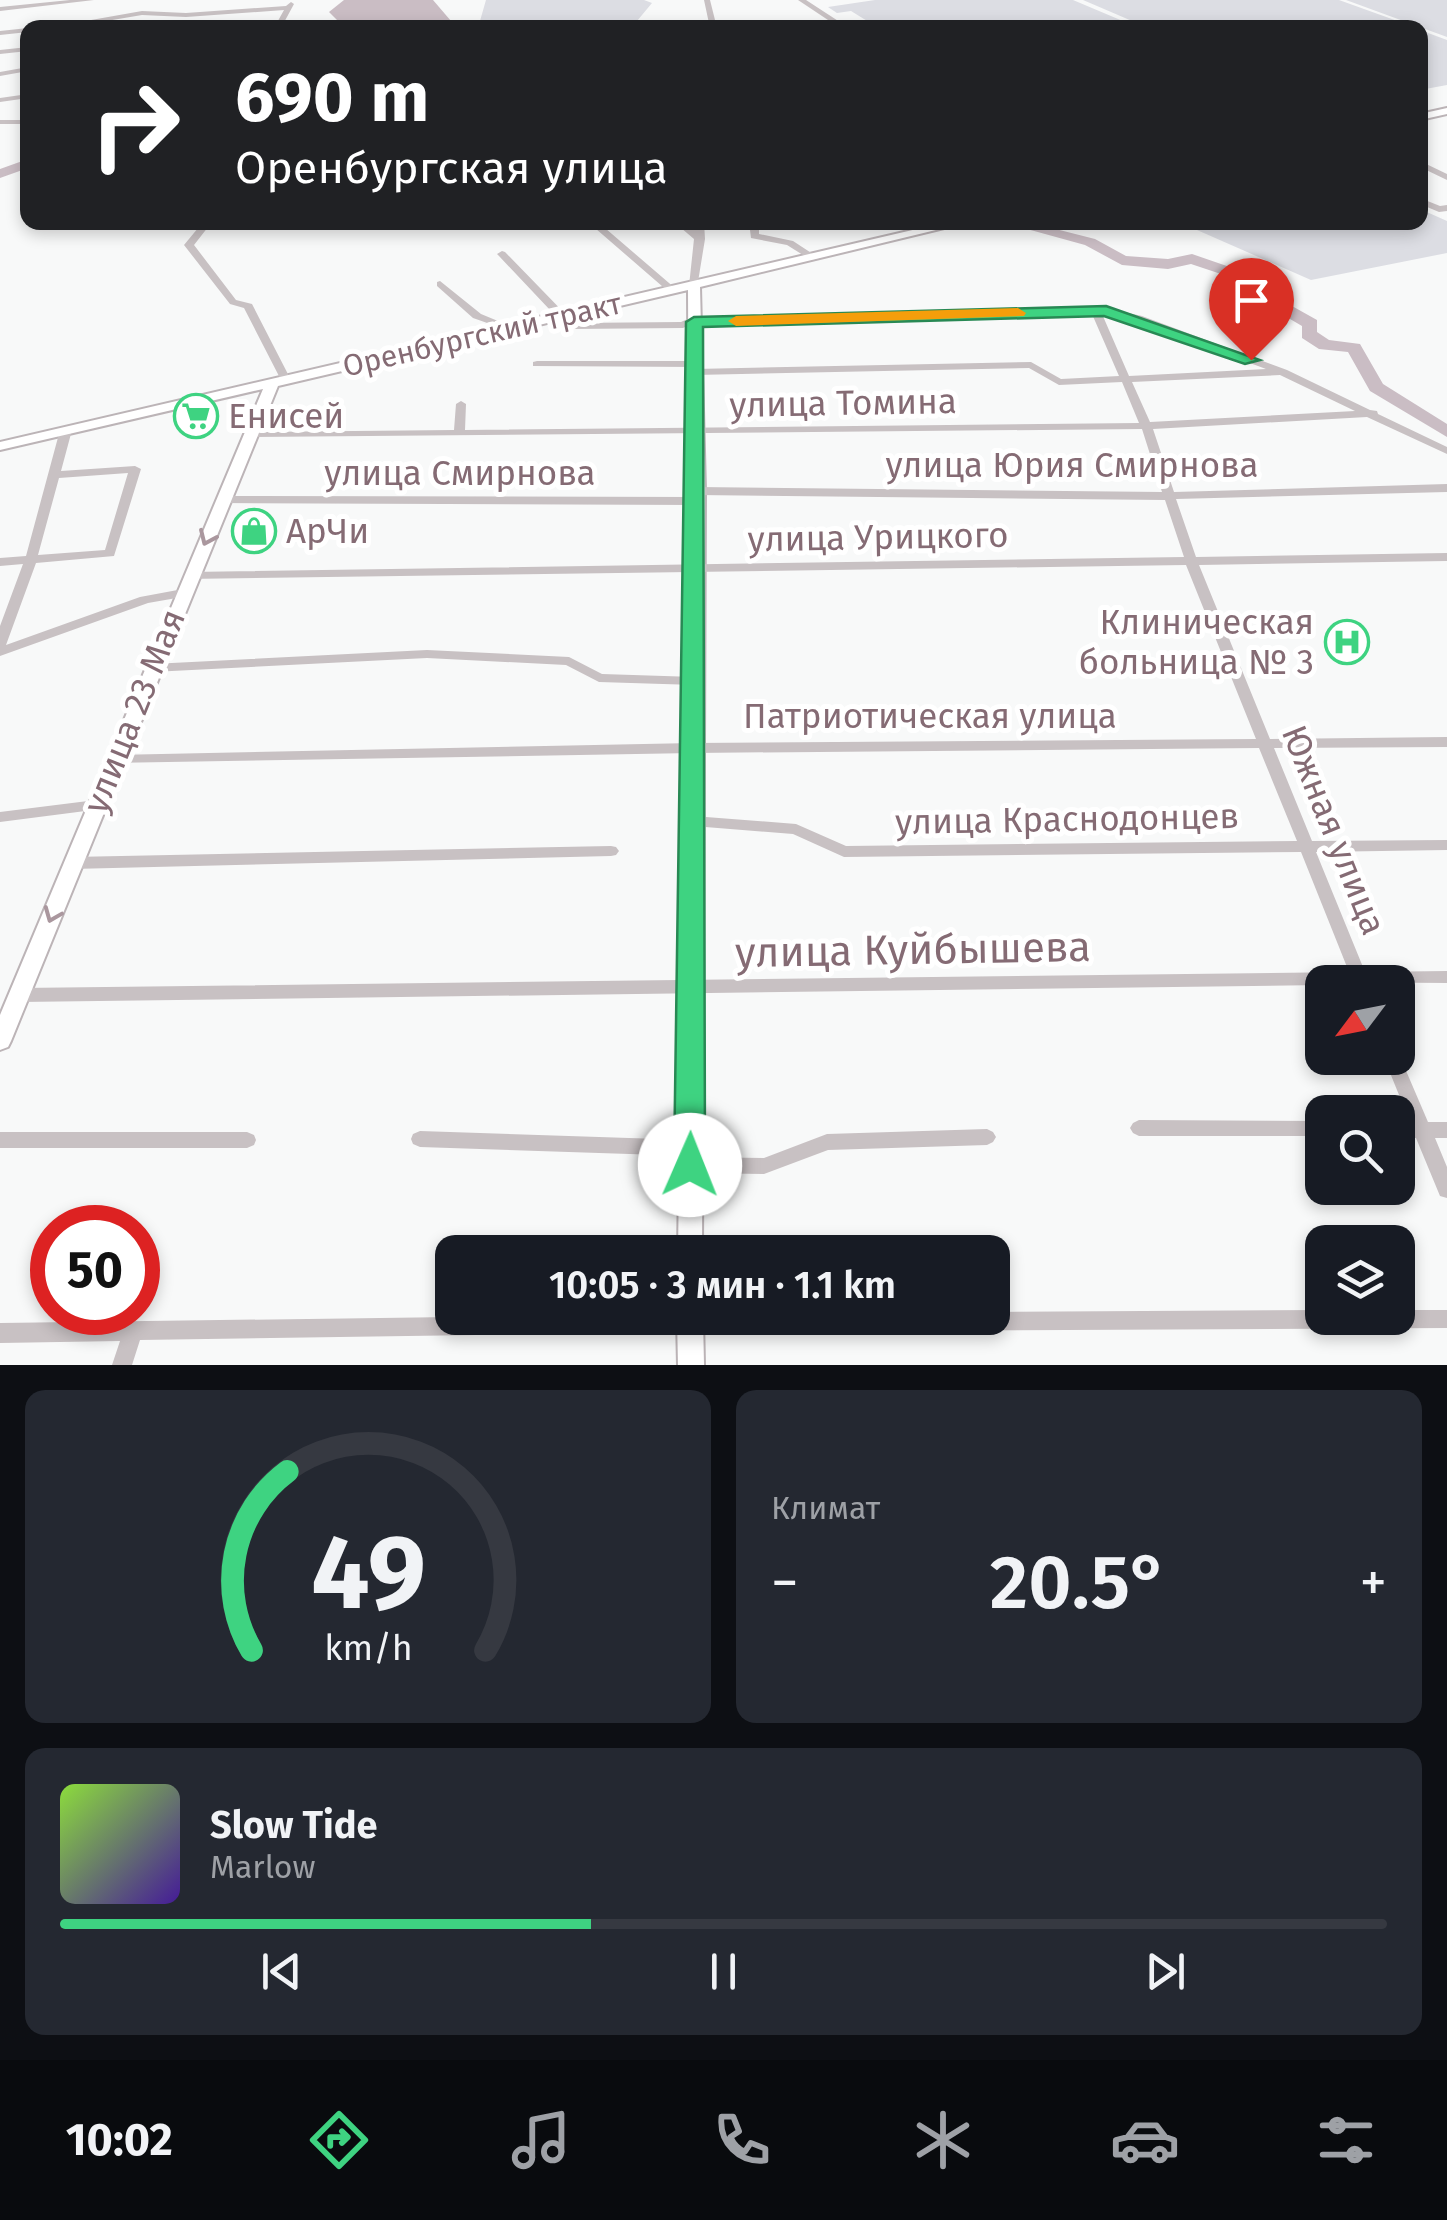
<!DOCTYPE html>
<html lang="ru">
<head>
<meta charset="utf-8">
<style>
	body { margin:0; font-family:"Fira Sans",sans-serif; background:#242831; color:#f1f3f6; height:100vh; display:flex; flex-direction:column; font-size:38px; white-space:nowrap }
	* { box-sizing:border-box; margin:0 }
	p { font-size:32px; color:#9ea1a6 }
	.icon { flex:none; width:55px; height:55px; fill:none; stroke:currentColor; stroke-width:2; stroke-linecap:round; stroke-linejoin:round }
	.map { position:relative; height:1365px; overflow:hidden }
	.drawer { display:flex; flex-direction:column; gap:25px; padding:25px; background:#0d0f14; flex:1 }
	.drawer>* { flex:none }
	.top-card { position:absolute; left:20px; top:20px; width:1408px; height:210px; border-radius:20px; box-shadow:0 5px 15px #0003; background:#202124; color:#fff; overflow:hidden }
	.needle { width:65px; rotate:238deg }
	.controls { position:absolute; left:1305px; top:965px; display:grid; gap:20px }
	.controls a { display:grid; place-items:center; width:110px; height:110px; border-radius:20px; background:#171b24; box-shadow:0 5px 15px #0003; font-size:50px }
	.speed { position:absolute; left:30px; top:1205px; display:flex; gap:20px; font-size:50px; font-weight:700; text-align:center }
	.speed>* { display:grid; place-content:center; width:130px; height:130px; border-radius:50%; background:#171b24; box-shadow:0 5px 15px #0003; line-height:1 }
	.speed .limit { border:15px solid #d22; background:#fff; color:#111 }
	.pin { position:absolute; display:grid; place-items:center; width:85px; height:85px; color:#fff; margin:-102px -42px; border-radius:50% 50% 50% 0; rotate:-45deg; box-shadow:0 0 10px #0007 }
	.pin .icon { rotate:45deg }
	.me { position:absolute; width:110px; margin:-55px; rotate:1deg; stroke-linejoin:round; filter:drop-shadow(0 0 8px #0008) }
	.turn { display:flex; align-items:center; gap:35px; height:210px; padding:0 50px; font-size:45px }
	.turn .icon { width:130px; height:130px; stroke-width:2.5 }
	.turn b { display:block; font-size:70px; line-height:85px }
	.big { font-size:75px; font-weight:600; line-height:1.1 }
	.drawer .widget { flex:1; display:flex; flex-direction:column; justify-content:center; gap:15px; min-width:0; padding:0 35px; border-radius:20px; background:#242831 }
	.drawer .dial { align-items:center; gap:0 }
	.dial svg { height:260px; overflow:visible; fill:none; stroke:#363941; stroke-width:7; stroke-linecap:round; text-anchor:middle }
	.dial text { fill:#f1f3f6; stroke:none }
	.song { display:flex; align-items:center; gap:30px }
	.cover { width:120px; height:120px; border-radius:15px; background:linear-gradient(135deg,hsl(90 70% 55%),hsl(260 70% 35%)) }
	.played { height:10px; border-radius:5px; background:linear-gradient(90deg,#3ed381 40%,#363941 40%) }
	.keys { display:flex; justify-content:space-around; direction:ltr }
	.heat { display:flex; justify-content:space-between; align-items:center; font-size:55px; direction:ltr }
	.drawer .tiles { flex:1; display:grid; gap:25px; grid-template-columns:1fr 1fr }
	.widget:last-child { grid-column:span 2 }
	.trip { position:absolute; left:435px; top:1235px; width:575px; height:100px; border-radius:20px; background:#171b24; box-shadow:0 5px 15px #0003; font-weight:600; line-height:100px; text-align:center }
	.menu { display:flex; height:160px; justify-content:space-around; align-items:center; background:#090b0e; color:#9ea1a6 }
	.menu .icon { width:70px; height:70px }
	.menu .active { color:#3ed381 }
	.menu b { font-size:45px; color:#f1f3f6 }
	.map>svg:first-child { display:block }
	.green { fill:#dcdde3 }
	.water { fill:#cabdc4 }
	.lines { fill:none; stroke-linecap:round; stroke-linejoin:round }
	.river { fill:#cabdc4; fill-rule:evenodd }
	.major-casing { stroke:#bcb4b7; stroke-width:4 }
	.minor { fill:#c8c1c3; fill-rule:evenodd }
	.major { fill:#fff; fill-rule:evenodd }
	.oneway { stroke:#aa979e }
	.route { fill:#3ed381; stroke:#288954; stroke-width:2.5 }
	.slow { fill:#f59e0b }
	.labels { text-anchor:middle; stroke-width:10; stroke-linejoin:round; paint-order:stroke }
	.far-street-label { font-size:30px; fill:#856b74; stroke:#fff }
	.street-label { font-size:35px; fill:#856b74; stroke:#fff }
	.poi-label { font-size:35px; fill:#856b74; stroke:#fff; text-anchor:start }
	.near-street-label { font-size:42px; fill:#856b74; stroke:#fff }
</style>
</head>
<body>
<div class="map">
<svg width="1447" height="1365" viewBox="0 0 1447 1365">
	<rect width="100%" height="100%" fill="#f8f9f9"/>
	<!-- green -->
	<path class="green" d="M 486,0 L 644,0 L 652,3 L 632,27 L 472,27 L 480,21 Z
		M 875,0 L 1073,0 L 1137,27 L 877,27 L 851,11 L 837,13 L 828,7 Z
		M 1083,0 L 1339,0 L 1414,27 L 1146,27 Z
		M 1346,0 L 1447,0 L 1447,37 Z
		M 1420,30 L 1447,40 L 1447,85 L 1420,90 Z
		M 1420,209 L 1447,221 L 1447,253 L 1311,280 L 1181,223 L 1420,222 Z"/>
	<!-- water -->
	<path class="water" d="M 344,0 L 433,0 L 451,21 L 441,27 L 344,27 L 329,12 Z"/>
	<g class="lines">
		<!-- river -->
		<path class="river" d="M 28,159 L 28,168 L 0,178 L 0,169 Z
			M 1001,222 L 1028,222 L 1095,239 L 1126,256 L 1168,259 L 1192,254 L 1250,274 L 1251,283 L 1317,320 L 1317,332 L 1329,340 L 1360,344 L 1383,384 L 1447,424 L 1447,437 L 1370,391 L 1348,352 L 1319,349 L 1302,338 L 1302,326 L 1237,288 L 1236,279 L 1191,264 L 1168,269 L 1122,265 L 1085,245 Z"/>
		<defs>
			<path id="major" d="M 1447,108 L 1447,114 L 1420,120 L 1420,114 Z
				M 947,222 L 969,222 L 700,287 L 705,491 L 702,1252 L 678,1252 L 689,491 L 688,290 L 278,386 L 11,1041 L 8,1047 L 0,1050 L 0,1015 L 263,389 L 0,450 L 0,442 Z
				M 677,1318 L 703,1318 L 704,1365 L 678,1365 Z"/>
		</defs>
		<!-- major casing -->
		<use href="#major" class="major-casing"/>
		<!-- minor -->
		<path class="minor" d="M 70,0 L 94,0 L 0,11 L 0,7 Z
			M 704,0 L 710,0 L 717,28 L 710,28 Z
			M 798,0 L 806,0 L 849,28 L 840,28 Z
			M 291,2 L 294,4 L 281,28 L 274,28 L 284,10 L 186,17 L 142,15 L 65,28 L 46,28 L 142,11 L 186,13 L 286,6 Z
			M 28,28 L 28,32 L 0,35 L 0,31 Z
			M 28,47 L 28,51 L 0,54 L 0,50 Z
			M 28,67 L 28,71 L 0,76 L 0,72 Z
			M 28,94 L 28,98 L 0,102 L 0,98 Z
			M 0,120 L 28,120 L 28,124 L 0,124 Z
			M 1420,161 L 1447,174 L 1447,180 L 1420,167 Z
			M 1420,198 L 1440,206 L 1447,205 L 1447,211 L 1439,212 L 1420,204 Z
			M 203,222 L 212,222 L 194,245 L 236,300 L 252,304 L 291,380 L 290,382 L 282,382 L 281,380 L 244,308 L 230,304 L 184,245 Z
			M 588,222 L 598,222 L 676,289 L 676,293 L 670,293 Z
			M 674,222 L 684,222 L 695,230 L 695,222 L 704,222 L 705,239 L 697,288 L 689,286 L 694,239 Z
			M 749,222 L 759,222 L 759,234 L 793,241 L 819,258 L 811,260 L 787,245 L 751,238 Z
			M 502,251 L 505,252 L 574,323 L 681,322 L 694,316 L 699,319 L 1106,308 L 1142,316 L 1287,370 L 1370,410 L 1377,411 L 1378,414 L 1447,447 L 1447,454 L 1367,417 L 1153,429 L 1174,492 L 1447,484 L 1447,492 L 1176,499 L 1196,557 L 1447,553 L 1447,561 L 1199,565 L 1270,739 L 1447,737 L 1447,747 L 1274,748 L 1312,841 L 1447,840 L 1447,850 L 1316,852 L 1365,972 L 1447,971 L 1447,983 L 1322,982 L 1322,985 L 20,1002 L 14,1000 L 12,995 L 14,990 L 20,988 L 1349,972 L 1301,852 L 844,857 L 793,834 L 693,826 L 688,825 L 685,821 L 688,817 L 693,816 L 796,824 L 846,846 L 1297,841 L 1259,748 L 693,753 L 109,763 L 107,760 L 109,757 L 114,755 L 693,743 L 1256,739 L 1186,565 L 186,579 L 184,576 L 190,572 L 1184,557 L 1165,500 L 697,495 L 691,491 L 697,487 L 1162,492 L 1142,429 L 250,437 L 248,435 L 254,432 L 454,430 L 456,404 L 461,401 L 466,404 L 465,430 L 1139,423 L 1122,382 L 1059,385 L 1029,368 L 695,375 L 690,372 L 695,369 L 1031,362 L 1061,379 L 1119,376 L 1092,314 L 692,324 L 683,328 L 571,329 L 567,328 L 499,256 L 497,254 ZM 1102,314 L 1135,320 L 1266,369 L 1129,376 ZM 1280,375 L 1355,411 L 1150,422 L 1132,382 Z
			M 440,281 L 481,314 L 515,328 L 510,331 L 473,318 L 437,286 L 437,282 Z
			M 537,361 L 695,361 L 700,364 L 695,367 L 533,366 L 533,362 Z
			M 66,427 L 72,430 L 61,471 L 135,466 L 141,469 L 114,556 L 36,563 L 6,645 L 140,597 L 183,589 L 189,593 L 188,596 L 148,603 L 0,656 L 0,626 L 23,564 L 0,566 L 0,558 L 26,556 L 60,430 ZM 128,473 L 105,550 L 38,555 L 59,478 Z
			M 225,496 L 696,497 L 702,501 L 696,505 L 221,503 L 219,500 L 221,497 Z
			M 427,650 L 569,657 L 602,674 L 695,677 L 702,681 L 695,685 L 599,682 L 566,665 L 427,658 L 152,672 L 145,668 L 152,664 Z
			M 96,800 L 101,801 L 103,805 L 101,809 L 0,822 L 0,812 Z
			M 611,846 L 616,847 L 619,851 L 616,855 L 611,856 L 72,869 L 66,867 L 64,863 L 66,859 L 72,857 Z
			M 1398,1052 L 1428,1122 L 1447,1122 L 1447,1138 L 1435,1138 L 1447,1167 L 1447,1198 L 1440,1196 L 1416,1138 L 1398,1137 L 1398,1123 L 1410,1122 L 1384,1058 L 1398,1058 Z
			M 1139,1120 L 1322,1121 L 1322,1136 L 1139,1136 L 1133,1133 L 1130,1128 L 1133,1123 Z
			M 987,1129 L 993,1132 L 996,1137 L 993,1142 L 987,1145 L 828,1150 L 764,1174 L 690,1173 L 683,1171 L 681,1165 L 683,1159 L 690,1157 L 764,1158 L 827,1134 Z
			M 420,1131 L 690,1140 L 697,1142 L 699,1148 L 697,1154 L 690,1156 L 420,1147 L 413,1144 L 411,1139 L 413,1134 Z
			M 0,1132 L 247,1132 L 254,1135 L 256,1140 L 254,1145 L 247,1148 L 0,1148 Z
			M 1322,1310 L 1322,1318 L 1398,1318 L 1398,1310 L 1447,1310 L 1447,1328 L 690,1332 L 140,1340 L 132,1365 L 112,1365 L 120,1341 L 0,1343 L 0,1323 L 452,1317 L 992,1318 L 992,1312 Z"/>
		<!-- major -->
		<use href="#major" class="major"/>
	</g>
	<!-- one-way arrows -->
	<defs><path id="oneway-chevron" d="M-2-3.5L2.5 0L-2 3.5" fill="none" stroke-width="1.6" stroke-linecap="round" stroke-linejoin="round" transform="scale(2.5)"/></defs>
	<g class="oneway">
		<use href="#oneway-chevron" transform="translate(207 538) rotate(114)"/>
		<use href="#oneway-chevron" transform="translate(52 915) rotate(112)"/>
	</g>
	<!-- route -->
	<path class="route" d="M 1106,306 L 1260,360 L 1245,364 L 1104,316 L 703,327 L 705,1165 L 700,1174 L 690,1178 L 679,1174 L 674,1165 L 686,322 L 694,317 Z"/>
	<!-- slow -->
	<path class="slow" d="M 1018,308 L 1026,313 L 1024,316 L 736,326 L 728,321 L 736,316 Z"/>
	<!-- icons -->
	<defs>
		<symbol id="supermarket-ring" viewBox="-11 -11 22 22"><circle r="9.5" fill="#fff" stroke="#3ed381" stroke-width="1.5"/><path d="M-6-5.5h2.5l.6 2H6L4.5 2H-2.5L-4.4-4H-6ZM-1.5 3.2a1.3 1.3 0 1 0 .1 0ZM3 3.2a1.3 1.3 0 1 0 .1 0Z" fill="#3ed381"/></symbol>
		<symbol id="shop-ring" viewBox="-11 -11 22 22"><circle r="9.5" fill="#fff" stroke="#3ed381" stroke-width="1.5"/><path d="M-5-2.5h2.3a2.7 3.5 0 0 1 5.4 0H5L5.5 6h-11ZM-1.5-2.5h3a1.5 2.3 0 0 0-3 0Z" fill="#3ed381"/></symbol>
		<symbol id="hospital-ring" viewBox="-11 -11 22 22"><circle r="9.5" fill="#fff" stroke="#3ed381" stroke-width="1.5"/><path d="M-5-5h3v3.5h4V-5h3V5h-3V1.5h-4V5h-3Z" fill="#3ed381"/></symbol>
	</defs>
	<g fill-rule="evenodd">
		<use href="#supermarket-ring" x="171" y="391" width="50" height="50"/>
		<use href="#shop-ring" x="229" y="506" width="50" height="50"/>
		<use href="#hospital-ring" x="1322" y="617" width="50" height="50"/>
	</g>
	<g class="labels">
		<!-- far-street labels -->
		<g class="far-street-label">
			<text transform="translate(482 335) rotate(-13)" y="10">Оренбургский тракт</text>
		</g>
		<!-- street labels -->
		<g class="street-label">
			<text transform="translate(843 403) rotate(-1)" y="12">улица Томина</text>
			<text x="1072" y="477">улица Юрия Смирнова</text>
			<text x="460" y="485">улица Смирнова</text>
			<text transform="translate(878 537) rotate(-1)" y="12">улица Урицкого</text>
			<text transform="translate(134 711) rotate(-68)" y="12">улица 23 Мая</text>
			<text x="930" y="728">Патриотическая улица</text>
			<text transform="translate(1067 819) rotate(-1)" y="12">улица Краснодонцев</text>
			<text transform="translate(1334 830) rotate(68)" y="12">Южная улица</text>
		</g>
		<!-- poi labels -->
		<g class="poi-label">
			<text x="228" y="428">Енисей</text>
			<text x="286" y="543">АрЧи</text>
			<text x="1314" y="634" text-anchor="end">Клиническая<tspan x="1314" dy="40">больница № 3</tspan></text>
		</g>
		<!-- near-street labels -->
		<g class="near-street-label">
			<text transform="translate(913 949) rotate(-1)" y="15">улица Куйбышева</text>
		</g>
	</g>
</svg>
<div class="controls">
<a><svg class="needle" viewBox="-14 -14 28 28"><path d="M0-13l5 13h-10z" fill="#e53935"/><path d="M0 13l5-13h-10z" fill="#9ea1a6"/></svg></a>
<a><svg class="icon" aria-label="search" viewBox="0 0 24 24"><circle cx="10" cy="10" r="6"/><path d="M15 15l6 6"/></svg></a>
<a><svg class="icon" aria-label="layers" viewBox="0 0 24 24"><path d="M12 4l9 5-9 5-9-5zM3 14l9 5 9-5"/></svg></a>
</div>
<div class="speed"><div class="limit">50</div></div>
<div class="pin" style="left:1251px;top:360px;background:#d93025"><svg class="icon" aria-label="arrive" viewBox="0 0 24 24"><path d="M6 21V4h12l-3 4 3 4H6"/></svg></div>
<svg class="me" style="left:690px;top:1165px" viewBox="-20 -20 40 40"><circle r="19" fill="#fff"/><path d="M0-13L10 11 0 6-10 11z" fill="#3ed381"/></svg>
<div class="trip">10:05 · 3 мин · 1.1 km</div>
<div class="top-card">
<div class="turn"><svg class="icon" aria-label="right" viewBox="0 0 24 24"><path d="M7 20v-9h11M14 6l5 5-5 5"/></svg><div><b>690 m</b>Оренбургская улица</div></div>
</div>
</div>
<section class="drawer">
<div class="tiles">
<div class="widget dial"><svg viewBox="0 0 100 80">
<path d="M14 69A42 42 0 1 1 86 69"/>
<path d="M14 69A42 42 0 0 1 25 14" stroke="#3ed381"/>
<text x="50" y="56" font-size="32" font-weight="700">49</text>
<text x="50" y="72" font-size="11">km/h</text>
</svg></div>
<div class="widget"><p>Климат</p>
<div class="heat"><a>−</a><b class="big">20.5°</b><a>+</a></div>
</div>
<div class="widget">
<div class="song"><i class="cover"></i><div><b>Slow Tide</b><p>Marlow</p></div></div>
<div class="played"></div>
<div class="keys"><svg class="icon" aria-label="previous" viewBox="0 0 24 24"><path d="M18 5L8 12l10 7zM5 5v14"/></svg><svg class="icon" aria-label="pause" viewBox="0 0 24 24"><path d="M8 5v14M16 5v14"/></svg><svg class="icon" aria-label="next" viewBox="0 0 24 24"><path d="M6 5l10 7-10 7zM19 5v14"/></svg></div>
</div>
</div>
</section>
<nav class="menu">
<b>10:02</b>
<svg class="icon active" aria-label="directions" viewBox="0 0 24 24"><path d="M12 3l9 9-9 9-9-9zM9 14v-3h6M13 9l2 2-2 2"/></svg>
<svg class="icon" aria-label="music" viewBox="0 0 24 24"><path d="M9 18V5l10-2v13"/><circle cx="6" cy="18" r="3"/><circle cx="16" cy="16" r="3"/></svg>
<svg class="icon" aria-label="phone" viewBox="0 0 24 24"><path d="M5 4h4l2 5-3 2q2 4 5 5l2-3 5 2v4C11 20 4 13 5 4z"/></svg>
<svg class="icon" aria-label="climate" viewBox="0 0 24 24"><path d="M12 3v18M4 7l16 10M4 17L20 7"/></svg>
<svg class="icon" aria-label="car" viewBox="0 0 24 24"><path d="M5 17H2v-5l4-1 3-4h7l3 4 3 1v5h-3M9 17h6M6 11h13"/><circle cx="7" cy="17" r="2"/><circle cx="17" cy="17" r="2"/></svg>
<svg class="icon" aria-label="filters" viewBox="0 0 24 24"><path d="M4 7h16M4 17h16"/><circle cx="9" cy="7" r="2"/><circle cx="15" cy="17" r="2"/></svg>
</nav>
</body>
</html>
